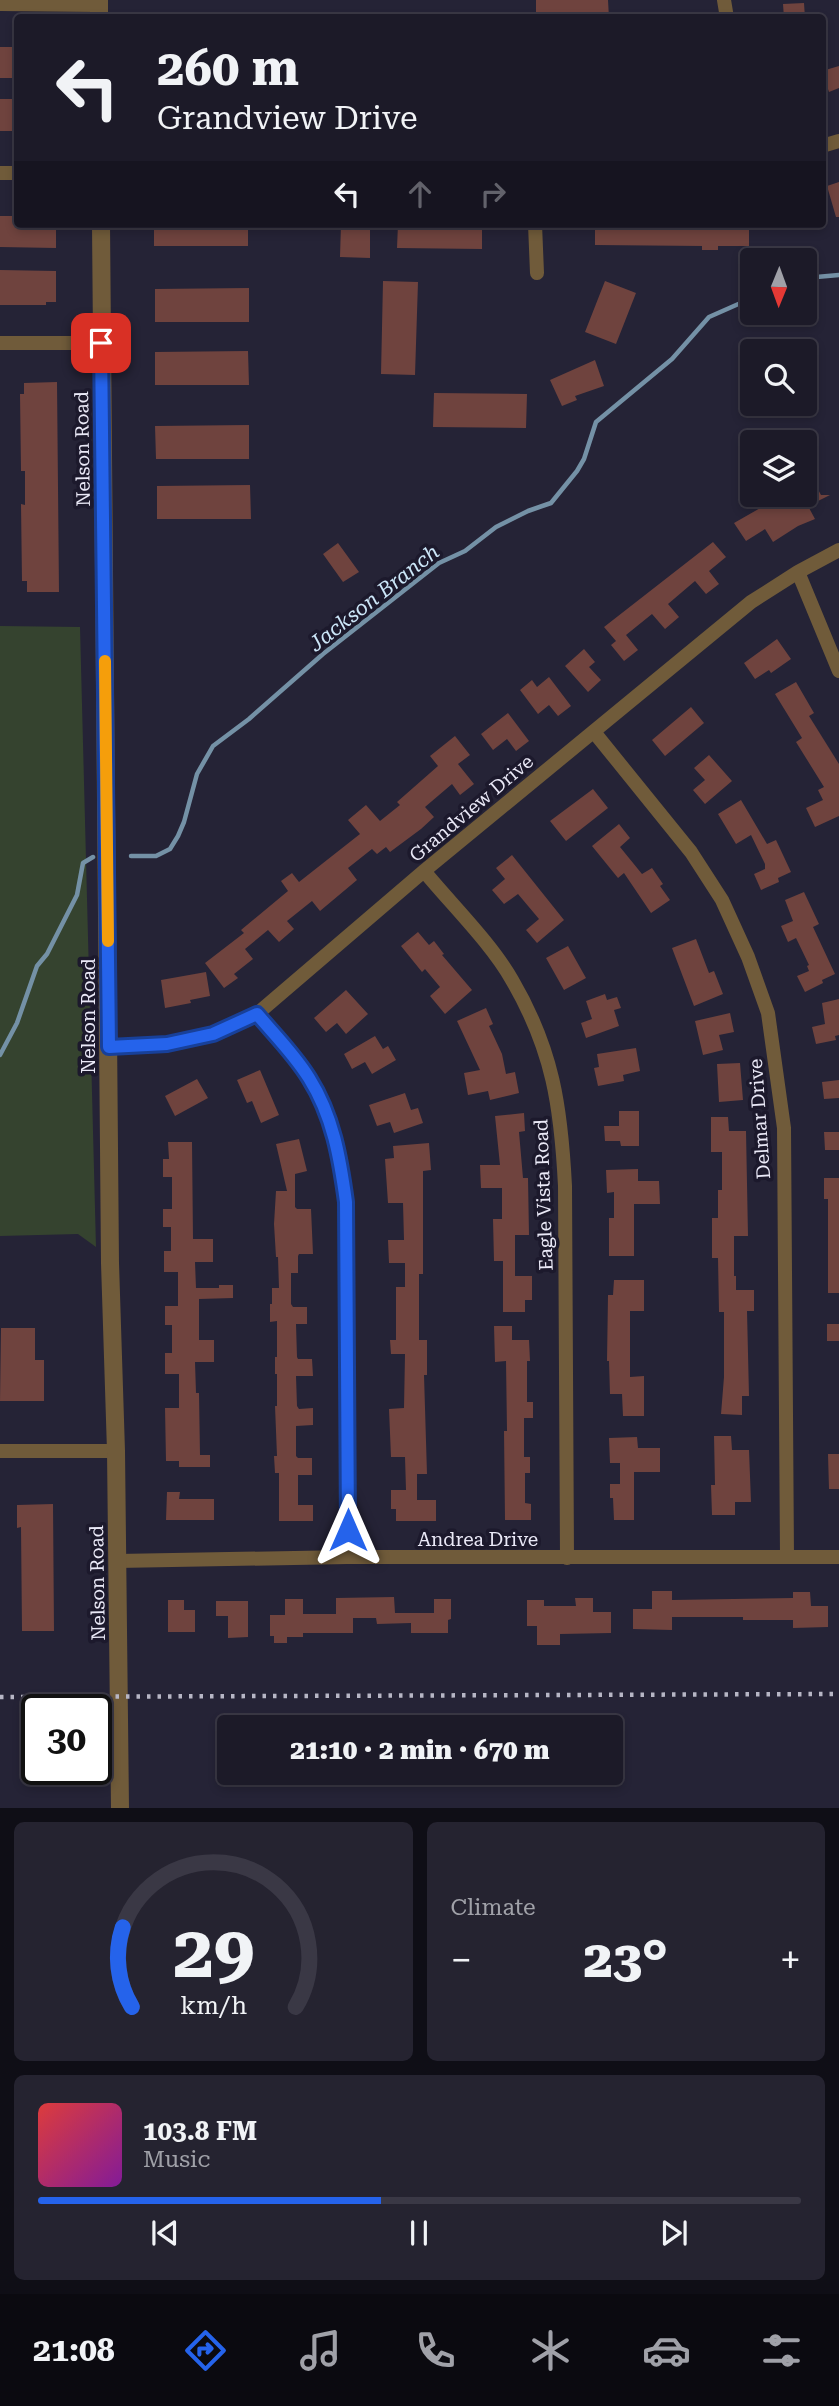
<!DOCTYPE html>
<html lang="en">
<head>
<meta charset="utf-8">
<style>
	body { margin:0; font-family:"Roboto Serif",serif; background:#252330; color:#f1f3f6; height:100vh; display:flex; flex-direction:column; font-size:26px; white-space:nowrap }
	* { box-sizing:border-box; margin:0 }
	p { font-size:23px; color:#a0a1a8 }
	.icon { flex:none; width:38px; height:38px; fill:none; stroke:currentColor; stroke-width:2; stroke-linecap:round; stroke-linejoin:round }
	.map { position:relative; height:1808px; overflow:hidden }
	.drawer { display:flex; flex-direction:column; gap:14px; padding:14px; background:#0f0e16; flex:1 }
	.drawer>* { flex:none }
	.top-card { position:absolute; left:14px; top:14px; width:812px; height:214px; border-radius:7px; box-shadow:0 4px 10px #0003,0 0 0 2px #3a3845; background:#1c1a28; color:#f1f3f6; overflow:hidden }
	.needle { width:46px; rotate:181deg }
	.tools { position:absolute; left:740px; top:248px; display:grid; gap:14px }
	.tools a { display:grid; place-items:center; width:77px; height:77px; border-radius:7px; background:#1c1a28; box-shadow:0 4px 10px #0003,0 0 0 2px #3a3845; font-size:35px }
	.speed { position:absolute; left:21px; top:1694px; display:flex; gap:14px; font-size:35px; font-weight:700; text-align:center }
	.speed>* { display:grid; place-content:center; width:91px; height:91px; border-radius:50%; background:#1c1a28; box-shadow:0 4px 10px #0003,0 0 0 2px #3a3845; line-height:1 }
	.speed .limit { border:4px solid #111; border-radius:10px; background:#fff; color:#111 }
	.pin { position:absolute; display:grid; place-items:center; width:60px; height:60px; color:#fff; margin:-30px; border-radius:14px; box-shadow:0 4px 10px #0006 }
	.me { position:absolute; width:77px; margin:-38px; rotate:0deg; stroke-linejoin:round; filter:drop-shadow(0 0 5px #0008) }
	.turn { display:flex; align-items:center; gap:24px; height:147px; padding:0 28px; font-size:32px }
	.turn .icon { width:91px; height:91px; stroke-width:2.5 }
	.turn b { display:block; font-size:49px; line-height:60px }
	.lanes { display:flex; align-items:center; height:66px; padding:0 28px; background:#0003; justify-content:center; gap:35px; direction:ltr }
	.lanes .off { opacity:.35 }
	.big { font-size:52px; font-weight:800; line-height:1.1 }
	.drawer .widget { flex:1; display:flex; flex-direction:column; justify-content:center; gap:10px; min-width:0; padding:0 24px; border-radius:10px; background:#252330 }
	.drawer .dial { align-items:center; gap:0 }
	.dial svg { height:182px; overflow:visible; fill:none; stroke:#3a3845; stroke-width:7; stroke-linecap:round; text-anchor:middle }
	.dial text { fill:#f1f3f6; stroke:none }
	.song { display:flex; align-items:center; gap:21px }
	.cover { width:84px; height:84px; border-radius:10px; background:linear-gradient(135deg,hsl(0 70% 55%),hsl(290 70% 35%)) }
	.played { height:7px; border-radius:4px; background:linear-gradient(90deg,#2563eb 45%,#3a3845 45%) }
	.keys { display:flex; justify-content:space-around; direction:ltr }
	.heat { display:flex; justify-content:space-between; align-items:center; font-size:38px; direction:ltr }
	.drawer .tiles { flex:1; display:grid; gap:14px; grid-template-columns:1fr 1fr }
	.widget:last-child { grid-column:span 2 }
	.trip { position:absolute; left:217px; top:1715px; width:406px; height:70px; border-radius:7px; background:#1c1a28; box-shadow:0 4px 10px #0003,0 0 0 2px #3a3845; font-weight:800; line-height:70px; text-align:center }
	.tabs { display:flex; height:112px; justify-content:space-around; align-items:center; background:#0b0a10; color:#a0a1a8 }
	.tabs .icon { width:49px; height:49px }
	.tabs .selected { color:#2563eb }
	.tabs b { font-size:32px; color:#f1f3f6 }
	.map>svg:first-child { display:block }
	.green { fill:#35432f }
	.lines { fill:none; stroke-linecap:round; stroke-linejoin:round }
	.stream { stroke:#7491a6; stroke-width:4.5 }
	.building { fill:#6f433e }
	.minor { stroke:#705b3a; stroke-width:14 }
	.tertiary { stroke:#705b3a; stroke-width:18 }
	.rail { stroke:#b7b6c5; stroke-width:4.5; stroke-dasharray:3.5 7; stroke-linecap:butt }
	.route-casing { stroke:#184099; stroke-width:18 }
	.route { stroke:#2563eb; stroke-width:12 }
	.slow { stroke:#f59e0b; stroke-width:12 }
	.labels { text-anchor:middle; stroke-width:7; stroke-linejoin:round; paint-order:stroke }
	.street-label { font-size:19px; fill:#eae9f7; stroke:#1c192c }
	.water-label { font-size:21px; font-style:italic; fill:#cce6f8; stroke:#1c192c }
</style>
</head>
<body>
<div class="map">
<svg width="839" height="1808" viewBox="0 0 839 1808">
	<rect width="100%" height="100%" fill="#252336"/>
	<!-- green -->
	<path class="green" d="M 0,626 L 80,627 L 96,1247 L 78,1234 L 0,1236 Z"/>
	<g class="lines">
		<!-- stream -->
		<path class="stream" d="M 805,278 L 839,275
			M 131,856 L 156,856 L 170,849 L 178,836 L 184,822 L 197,774 L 213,746 L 249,719 L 323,654 L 439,563 L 465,551 L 496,527 L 528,511 L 551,503 L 577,471 L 584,459 L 596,422 L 672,359 L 709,317 L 752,298
			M 0,1055 L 17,1023 L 37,966 L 47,954 L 77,895 L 83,863 L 93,857"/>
	</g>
	<!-- building -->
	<path class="building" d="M 536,0 L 608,0 L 609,18 L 536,18 Z
		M 804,3 L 805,18 L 784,18 L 783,4 Z
		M 0,47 L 18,47 L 18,78 L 0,78 Z
		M 839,66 L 839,88 L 829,92 L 822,71 Z
		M 0,99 L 18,99 L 18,131 L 0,131 Z
		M 839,182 L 839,217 L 836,217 L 827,186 Z
		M 0,216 L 18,216 L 18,224 L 56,224 L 56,248 L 0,247 Z
		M 154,224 L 248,224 L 248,246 L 154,246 Z
		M 341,224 L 370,224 L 370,258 L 340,257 Z
		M 398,224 L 482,224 L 482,249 L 397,248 Z
		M 595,224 L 749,224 L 749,246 L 718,246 L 718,250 L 702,250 L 702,246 L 595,245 Z
		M 0,270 L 56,271 L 56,302 L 46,302 L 46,305 L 0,305 Z
		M 383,281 L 418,282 L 415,375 L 381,374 Z
		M 605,281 L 636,293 L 616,344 L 585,332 Z
		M 249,288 L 249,322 L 155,322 L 155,289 Z
		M 248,351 L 249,385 L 155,385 L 155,352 Z
		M 595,360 L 604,386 L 575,396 L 577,400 L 562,406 L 550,380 Z
		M 57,382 L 59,592 L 27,592 L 27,581 L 22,581 L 21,504 L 25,505 L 25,471 L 21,471 L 20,394 L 24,394 L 24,383 Z
		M 434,393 L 527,394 L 526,428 L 433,427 Z
		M 249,425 L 249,459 L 156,459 L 155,426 Z
		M 813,480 L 821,495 L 830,495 L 808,506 L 815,519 L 798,526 L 773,542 L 765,529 L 746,541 L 734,523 L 783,495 L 805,495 L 805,484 Z
		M 250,485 L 251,519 L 157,519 L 157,486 Z
		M 713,542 L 726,557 L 709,571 L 719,584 L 706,594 L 695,581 L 668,604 L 679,617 L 665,629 L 652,614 L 626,635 L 638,650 L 624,661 L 611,645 L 616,641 L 604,627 Z
		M 338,543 L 359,572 L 343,582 L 323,554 Z
		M 777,639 L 791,659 L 771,673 L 769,670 L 755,679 L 744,663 Z
		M 584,649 L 595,662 L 589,667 L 601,680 L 588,692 L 565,666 Z
		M 549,677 L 571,706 L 558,716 L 549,705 L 538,714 L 520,690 L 532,680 L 537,687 Z
		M 796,682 L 814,713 L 809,716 L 839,764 L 839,816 L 815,827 L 806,808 L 823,800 L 818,790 L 824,787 L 796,742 L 802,738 L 775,694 Z
		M 691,707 L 704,723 L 665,756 L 652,740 Z
		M 508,713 L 529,741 L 516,751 L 507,739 L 493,750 L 481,734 Z
		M 455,736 L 470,755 L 458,764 L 474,784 L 460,795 L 452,784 L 425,807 L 434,817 L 421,829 L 390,852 L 386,847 L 377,854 L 372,849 L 348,868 L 357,880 L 320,911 L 312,901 L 287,921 L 294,929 L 279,942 L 268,930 L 245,949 L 253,959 L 234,974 L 238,978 L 224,988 L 205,963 L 244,933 L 241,930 L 288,891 L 281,881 L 292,873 L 299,882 L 360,834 L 348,820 L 366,805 L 380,821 L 400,805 L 397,802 L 438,766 L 430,756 Z
		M 709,755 L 732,781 L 705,804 L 693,790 L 705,780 L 694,768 Z
		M 593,789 L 608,808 L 566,841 L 550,821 Z
		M 741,800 L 767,844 L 776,840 L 791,872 L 778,878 L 779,882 L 761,890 L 754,874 L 765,869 L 765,864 L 751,835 L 736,844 L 718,814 Z
		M 619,824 L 630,838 L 620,847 L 642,874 L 652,868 L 663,884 L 660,886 L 670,900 L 651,913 L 624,873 L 618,878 L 592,846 Z
		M 512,855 L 564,920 L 537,943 L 526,930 L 539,919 L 518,894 L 504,904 L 492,890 L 505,879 L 496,868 Z
		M 804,892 L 819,924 L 813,927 L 835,974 L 822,980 L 823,983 L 805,992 L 797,976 L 809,971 L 807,966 L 809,965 L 796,938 L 788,942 L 781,926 L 793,921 L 785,900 Z
		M 418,932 L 429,945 L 434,941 L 444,954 L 442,955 L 472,990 L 445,1014 L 430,996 L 440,987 L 425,969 L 422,972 L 401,946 Z
		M 696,939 L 709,973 L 714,971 L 723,994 L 694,1006 L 672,948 Z
		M 568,946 L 586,978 L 564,990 L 546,958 Z
		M 206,972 L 210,996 L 190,1000 L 191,1003 L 165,1008 L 161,980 Z
		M 346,990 L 368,1014 L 346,1034 L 337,1023 L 326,1032 L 314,1018 Z
		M 605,994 L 607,1000 L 617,997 L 621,1008 L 614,1010 L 619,1026 L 586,1038 L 581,1023 L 592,1019 L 586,1001 Z
		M 839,999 L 839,1035 L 835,1036 L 836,1040 L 816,1044 L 812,1027 L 825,1024 L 822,1003 Z
		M 486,1008 L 493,1024 L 489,1026 L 502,1054 L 506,1074 L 515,1072 L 519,1093 L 490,1100 L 488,1091 L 468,1095 L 464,1073 L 480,1070 L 457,1021 Z
		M 730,1013 L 734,1032 L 719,1035 L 723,1050 L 703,1055 L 695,1021 Z
		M 375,1036 L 383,1049 L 388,1046 L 396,1060 L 372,1074 L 365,1062 L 352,1069 L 344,1054 Z
		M 636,1048 L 640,1071 L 623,1075 L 624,1081 L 598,1086 L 594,1068 L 599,1067 L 597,1054 Z
		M 740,1063 L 743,1100 L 719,1102 L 717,1064 Z
		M 260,1070 L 279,1115 L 261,1123 L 252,1101 L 247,1103 L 237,1080 Z
		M 197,1079 L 208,1098 L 175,1116 L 165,1096 Z
		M 839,1080 L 839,1098 L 824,1099 L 822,1082 Z
		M 405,1093 L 411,1110 L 418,1108 L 423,1123 L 394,1133 L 390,1122 L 377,1126 L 369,1105 Z
		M 619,1111 L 639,1111 L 639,1146 L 621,1146 L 620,1141 L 605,1141 L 604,1126 L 619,1126 Z
		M 524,1113 L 525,1131 L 519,1132 L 523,1178 L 528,1178 L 529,1235 L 515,1235 L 515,1276 L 532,1276 L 532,1300 L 525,1300 L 525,1312 L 503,1312 L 503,1261 L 494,1261 L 493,1219 L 502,1219 L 502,1188 L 481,1188 L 480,1165 L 500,1165 L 495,1116 Z
		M 711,1117 L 728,1117 L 729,1131 L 746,1131 L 748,1236 L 734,1236 L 734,1276 L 736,1276 L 736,1290 L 754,1290 L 754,1311 L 747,1311 L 749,1396 L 742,1396 L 742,1415 L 721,1414 L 724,1377 L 724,1312 L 719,1312 L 718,1258 L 712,1258 L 712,1218 L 718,1218 L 718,1190 L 722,1190 L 722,1152 L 711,1152 Z
		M 824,1132 L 839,1132 L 839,1150 L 825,1150 Z
		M 299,1139 L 307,1171 L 295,1174 L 295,1207 L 297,1209 L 311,1209 L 313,1254 L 299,1254 L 298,1256 L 298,1273 L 291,1273 L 291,1304 L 293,1307 L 307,1307 L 307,1324 L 296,1324 L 297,1357 L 298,1359 L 312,1359 L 313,1376 L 296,1376 L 297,1406 L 299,1409 L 313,1408 L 313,1425 L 296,1426 L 296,1456 L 298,1458 L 312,1458 L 312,1475 L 298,1475 L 298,1505 L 313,1505 L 313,1521 L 279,1521 L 279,1473 L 275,1473 L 274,1456 L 277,1456 L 275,1406 L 277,1406 L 277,1374 L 275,1374 L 275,1357 L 277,1357 L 277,1321 L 270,1322 L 270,1304 L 272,1304 L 272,1288 L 279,1288 L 278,1257 L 276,1257 L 274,1224 L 276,1191 L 287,1191 L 276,1144 Z
		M 168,1142 L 192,1142 L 193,1239 L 213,1239 L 213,1262 L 195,1262 L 196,1288 L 219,1288 L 219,1285 L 233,1285 L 233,1298 L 199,1299 L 199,1340 L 214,1340 L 214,1362 L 195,1362 L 196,1393 L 199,1393 L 200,1455 L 210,1455 L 210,1467 L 179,1467 L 179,1461 L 166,1461 L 165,1408 L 179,1408 L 179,1374 L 165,1374 L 165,1353 L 172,1353 L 172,1325 L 165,1325 L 165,1306 L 178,1306 L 178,1272 L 164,1272 L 164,1251 L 171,1251 L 171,1227 L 163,1227 L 163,1209 L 172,1209 L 172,1177 L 163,1177 L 163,1159 L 169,1159 Z
		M 429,1143 L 431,1170 L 423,1171 L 423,1274 L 419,1274 L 419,1340 L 427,1340 L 427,1375 L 424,1375 L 427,1474 L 417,1474 L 417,1500 L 436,1500 L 436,1521 L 396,1521 L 396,1509 L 391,1509 L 391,1490 L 406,1490 L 405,1457 L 391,1457 L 389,1409 L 404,1408 L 405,1354 L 391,1354 L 390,1340 L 396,1340 L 396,1287 L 405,1287 L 405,1263 L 389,1263 L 388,1240 L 404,1240 L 403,1203 L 388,1203 L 385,1159 L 394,1158 L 393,1146 Z
		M 638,1169 L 638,1181 L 659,1181 L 660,1204 L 634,1204 L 634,1256 L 609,1256 L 609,1218 L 614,1218 L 614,1192 L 607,1193 L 606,1170 Z
		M 824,1178 L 839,1178 L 839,1293 L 828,1293 L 828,1199 L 824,1199 Z
		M 614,1280 L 644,1280 L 644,1311 L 630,1311 L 630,1377 L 644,1376 L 644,1416 L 623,1416 L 622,1394 L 610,1394 L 609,1361 L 607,1361 L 608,1295 L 613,1295 Z
		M 827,1324 L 839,1324 L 839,1341 L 827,1341 Z
		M 494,1326 L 512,1326 L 512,1340 L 529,1340 L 530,1361 L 527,1361 L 527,1402 L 533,1402 L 533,1418 L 524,1418 L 524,1457 L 530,1457 L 530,1473 L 525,1473 L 525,1503 L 531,1504 L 531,1520 L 505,1520 L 504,1431 L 507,1431 L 506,1361 L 495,1362 Z
		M 1,1328 L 35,1328 L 35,1360 L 44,1360 L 44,1401 L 0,1401 Z
		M 714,1436 L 731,1436 L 732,1450 L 749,1450 L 751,1502 L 735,1502 L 735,1515 L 712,1515 L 711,1485 L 715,1485 Z
		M 637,1437 L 638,1448 L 660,1448 L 660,1472 L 634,1472 L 634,1520 L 614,1520 L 613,1498 L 610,1498 L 610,1484 L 620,1484 L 620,1463 L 610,1463 L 609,1438 Z
		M 828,1454 L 839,1454 L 839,1489 L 829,1489 Z
		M 167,1492 L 180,1492 L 179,1499 L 214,1499 L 214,1520 L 166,1520 Z
		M 53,1504 L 54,1631 L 22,1631 L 21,1527 L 17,1528 L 17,1505 Z
		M 652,1591 L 672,1591 L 672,1600 L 793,1598 L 793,1592 L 810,1592 L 811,1606 L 828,1606 L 828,1627 L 793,1628 L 793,1620 L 743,1620 L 743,1617 L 672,1617 L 672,1630 L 633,1629 L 633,1609 L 652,1609 Z
		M 394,1597 L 395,1613 L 434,1613 L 434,1599 L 451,1599 L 451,1619 L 448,1620 L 448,1633 L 411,1633 L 411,1623 L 377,1624 L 376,1618 L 353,1618 L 353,1633 L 303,1633 L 303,1637 L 287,1637 L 287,1643 L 274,1643 L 274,1636 L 270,1636 L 270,1615 L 285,1615 L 285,1599 L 303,1599 L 303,1614 L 336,1614 L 336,1598 Z
		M 575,1598 L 593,1598 L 593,1612 L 611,1612 L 611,1633 L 560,1634 L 560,1645 L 537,1645 L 537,1626 L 527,1626 L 527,1600 L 544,1600 L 544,1606 L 576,1606 Z
		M 168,1600 L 184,1600 L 184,1610 L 195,1610 L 195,1632 L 168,1632 Z
		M 216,1601 L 248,1601 L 248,1637 L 228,1638 L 228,1616 L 216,1616 Z"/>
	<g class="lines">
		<!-- minor -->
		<path class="minor" d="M 724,0 L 727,18
			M 0,4 L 99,5
			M 822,146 L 839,141
			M 0,173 L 18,173
			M 535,224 L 537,273
			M 0,343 L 101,343
			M 798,572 L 839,671
			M 594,732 L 691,852 L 722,900 L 748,957 L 768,1013 L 784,1128 L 787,1557
			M 424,871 C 452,905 491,943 512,980 C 553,1050 561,1107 565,1186 L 567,1558
			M 257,1014 C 274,1034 295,1055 309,1078 C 333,1116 340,1158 346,1202 L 348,1557
			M 109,1047 L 167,1044 L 213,1034 L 257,1014 L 424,871 L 751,602 L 798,572 L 839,550
			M 0,1451 L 116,1451
			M 117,1561 L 348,1557 L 839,1557"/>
		<!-- tertiary -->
		<path class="tertiary" d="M 99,0 L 99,18
			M 101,224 L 110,1263 L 116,1451 L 120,1808"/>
		<!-- rail -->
		<path class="rail" d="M 0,1697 L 839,1694"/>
	</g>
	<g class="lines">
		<defs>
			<path id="route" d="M 101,343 L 109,1047 L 167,1044 L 213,1034 L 257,1014 C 274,1034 295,1055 309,1078 C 333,1116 340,1158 346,1202 L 348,1530"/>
		</defs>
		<!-- route casing -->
		<use href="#route" class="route-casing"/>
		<!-- route -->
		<use href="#route" class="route"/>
		<!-- slow -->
		<path class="slow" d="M 105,661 L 108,941"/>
	</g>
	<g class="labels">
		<!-- street labels -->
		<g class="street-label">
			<text transform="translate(82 449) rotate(-91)" y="7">Nelson Road</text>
			<text transform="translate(471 808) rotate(-40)" y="7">Grandview Drive</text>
			<text transform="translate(88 1016) rotate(-90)" y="7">Nelson Road</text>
			<text transform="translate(759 1119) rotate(-94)" y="7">Delmar Drive</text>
			<text transform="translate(543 1195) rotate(-92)" y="7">Eagle Vista Road</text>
			<text x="478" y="1546">Andrea Drive</text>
			<text transform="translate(97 1583) rotate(-91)" y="7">Nelson Road</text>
		</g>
		<!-- water labels -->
		<g class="water-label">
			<text transform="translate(374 598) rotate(-38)" y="7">Jackson Branch</text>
		</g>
	</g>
</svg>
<div class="tools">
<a><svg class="needle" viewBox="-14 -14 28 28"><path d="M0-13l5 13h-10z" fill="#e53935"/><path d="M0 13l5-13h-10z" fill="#a0a1a8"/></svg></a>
<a><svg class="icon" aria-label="search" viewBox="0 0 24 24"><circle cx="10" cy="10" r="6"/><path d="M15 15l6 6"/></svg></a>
<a><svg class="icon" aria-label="layers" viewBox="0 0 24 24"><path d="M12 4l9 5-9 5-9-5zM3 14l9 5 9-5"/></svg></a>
</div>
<div class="speed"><div class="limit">30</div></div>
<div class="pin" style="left:101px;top:343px;background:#d93025"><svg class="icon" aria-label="arrive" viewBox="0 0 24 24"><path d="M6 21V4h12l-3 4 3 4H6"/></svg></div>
<svg class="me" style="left:348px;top:1530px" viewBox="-20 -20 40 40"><path d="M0-17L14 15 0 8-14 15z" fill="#2563eb" stroke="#fff" stroke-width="4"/></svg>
<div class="trip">21:10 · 2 min · 670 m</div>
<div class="top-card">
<div class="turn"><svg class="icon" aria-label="left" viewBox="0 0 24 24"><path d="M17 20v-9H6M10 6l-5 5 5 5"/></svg><div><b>260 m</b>Grandview Drive</div></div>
<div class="lanes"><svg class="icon" aria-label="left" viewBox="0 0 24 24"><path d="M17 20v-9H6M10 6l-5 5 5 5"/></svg><svg class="icon off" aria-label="ahead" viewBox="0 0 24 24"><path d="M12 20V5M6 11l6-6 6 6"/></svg><svg class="icon off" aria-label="right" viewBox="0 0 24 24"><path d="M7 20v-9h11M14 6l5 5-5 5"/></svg></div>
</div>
</div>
<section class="drawer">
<div class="tiles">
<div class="widget dial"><svg viewBox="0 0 100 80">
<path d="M14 69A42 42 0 1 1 86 69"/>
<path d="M14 69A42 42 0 0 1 10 34" stroke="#2563eb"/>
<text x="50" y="56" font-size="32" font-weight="700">29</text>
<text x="50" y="72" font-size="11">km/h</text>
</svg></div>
<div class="widget"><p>Climate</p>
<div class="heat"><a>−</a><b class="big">23°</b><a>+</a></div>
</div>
<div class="widget">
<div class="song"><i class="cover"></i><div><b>103.8 FM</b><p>Music</p></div></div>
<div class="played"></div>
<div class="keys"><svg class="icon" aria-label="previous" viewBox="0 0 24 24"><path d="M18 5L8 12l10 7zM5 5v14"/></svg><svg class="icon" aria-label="pause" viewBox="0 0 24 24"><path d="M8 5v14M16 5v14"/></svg><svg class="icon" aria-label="next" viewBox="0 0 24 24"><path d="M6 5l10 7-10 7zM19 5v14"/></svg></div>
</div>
</div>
</section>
<nav class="tabs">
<b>21:08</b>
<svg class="icon selected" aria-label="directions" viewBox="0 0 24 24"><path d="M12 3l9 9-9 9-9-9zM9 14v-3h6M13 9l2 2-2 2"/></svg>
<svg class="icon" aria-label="music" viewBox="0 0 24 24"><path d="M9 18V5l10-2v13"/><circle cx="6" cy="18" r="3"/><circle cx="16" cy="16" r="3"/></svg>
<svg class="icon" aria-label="phone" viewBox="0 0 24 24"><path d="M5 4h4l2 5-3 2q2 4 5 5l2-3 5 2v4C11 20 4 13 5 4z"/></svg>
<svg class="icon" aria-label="climate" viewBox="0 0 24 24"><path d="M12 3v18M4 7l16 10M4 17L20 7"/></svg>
<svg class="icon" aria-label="car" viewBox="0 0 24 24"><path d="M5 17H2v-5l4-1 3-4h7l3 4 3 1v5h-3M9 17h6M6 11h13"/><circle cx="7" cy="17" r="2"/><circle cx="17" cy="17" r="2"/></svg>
<svg class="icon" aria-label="filters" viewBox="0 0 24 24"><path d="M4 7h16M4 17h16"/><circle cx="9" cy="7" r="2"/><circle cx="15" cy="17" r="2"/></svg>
</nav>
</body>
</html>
